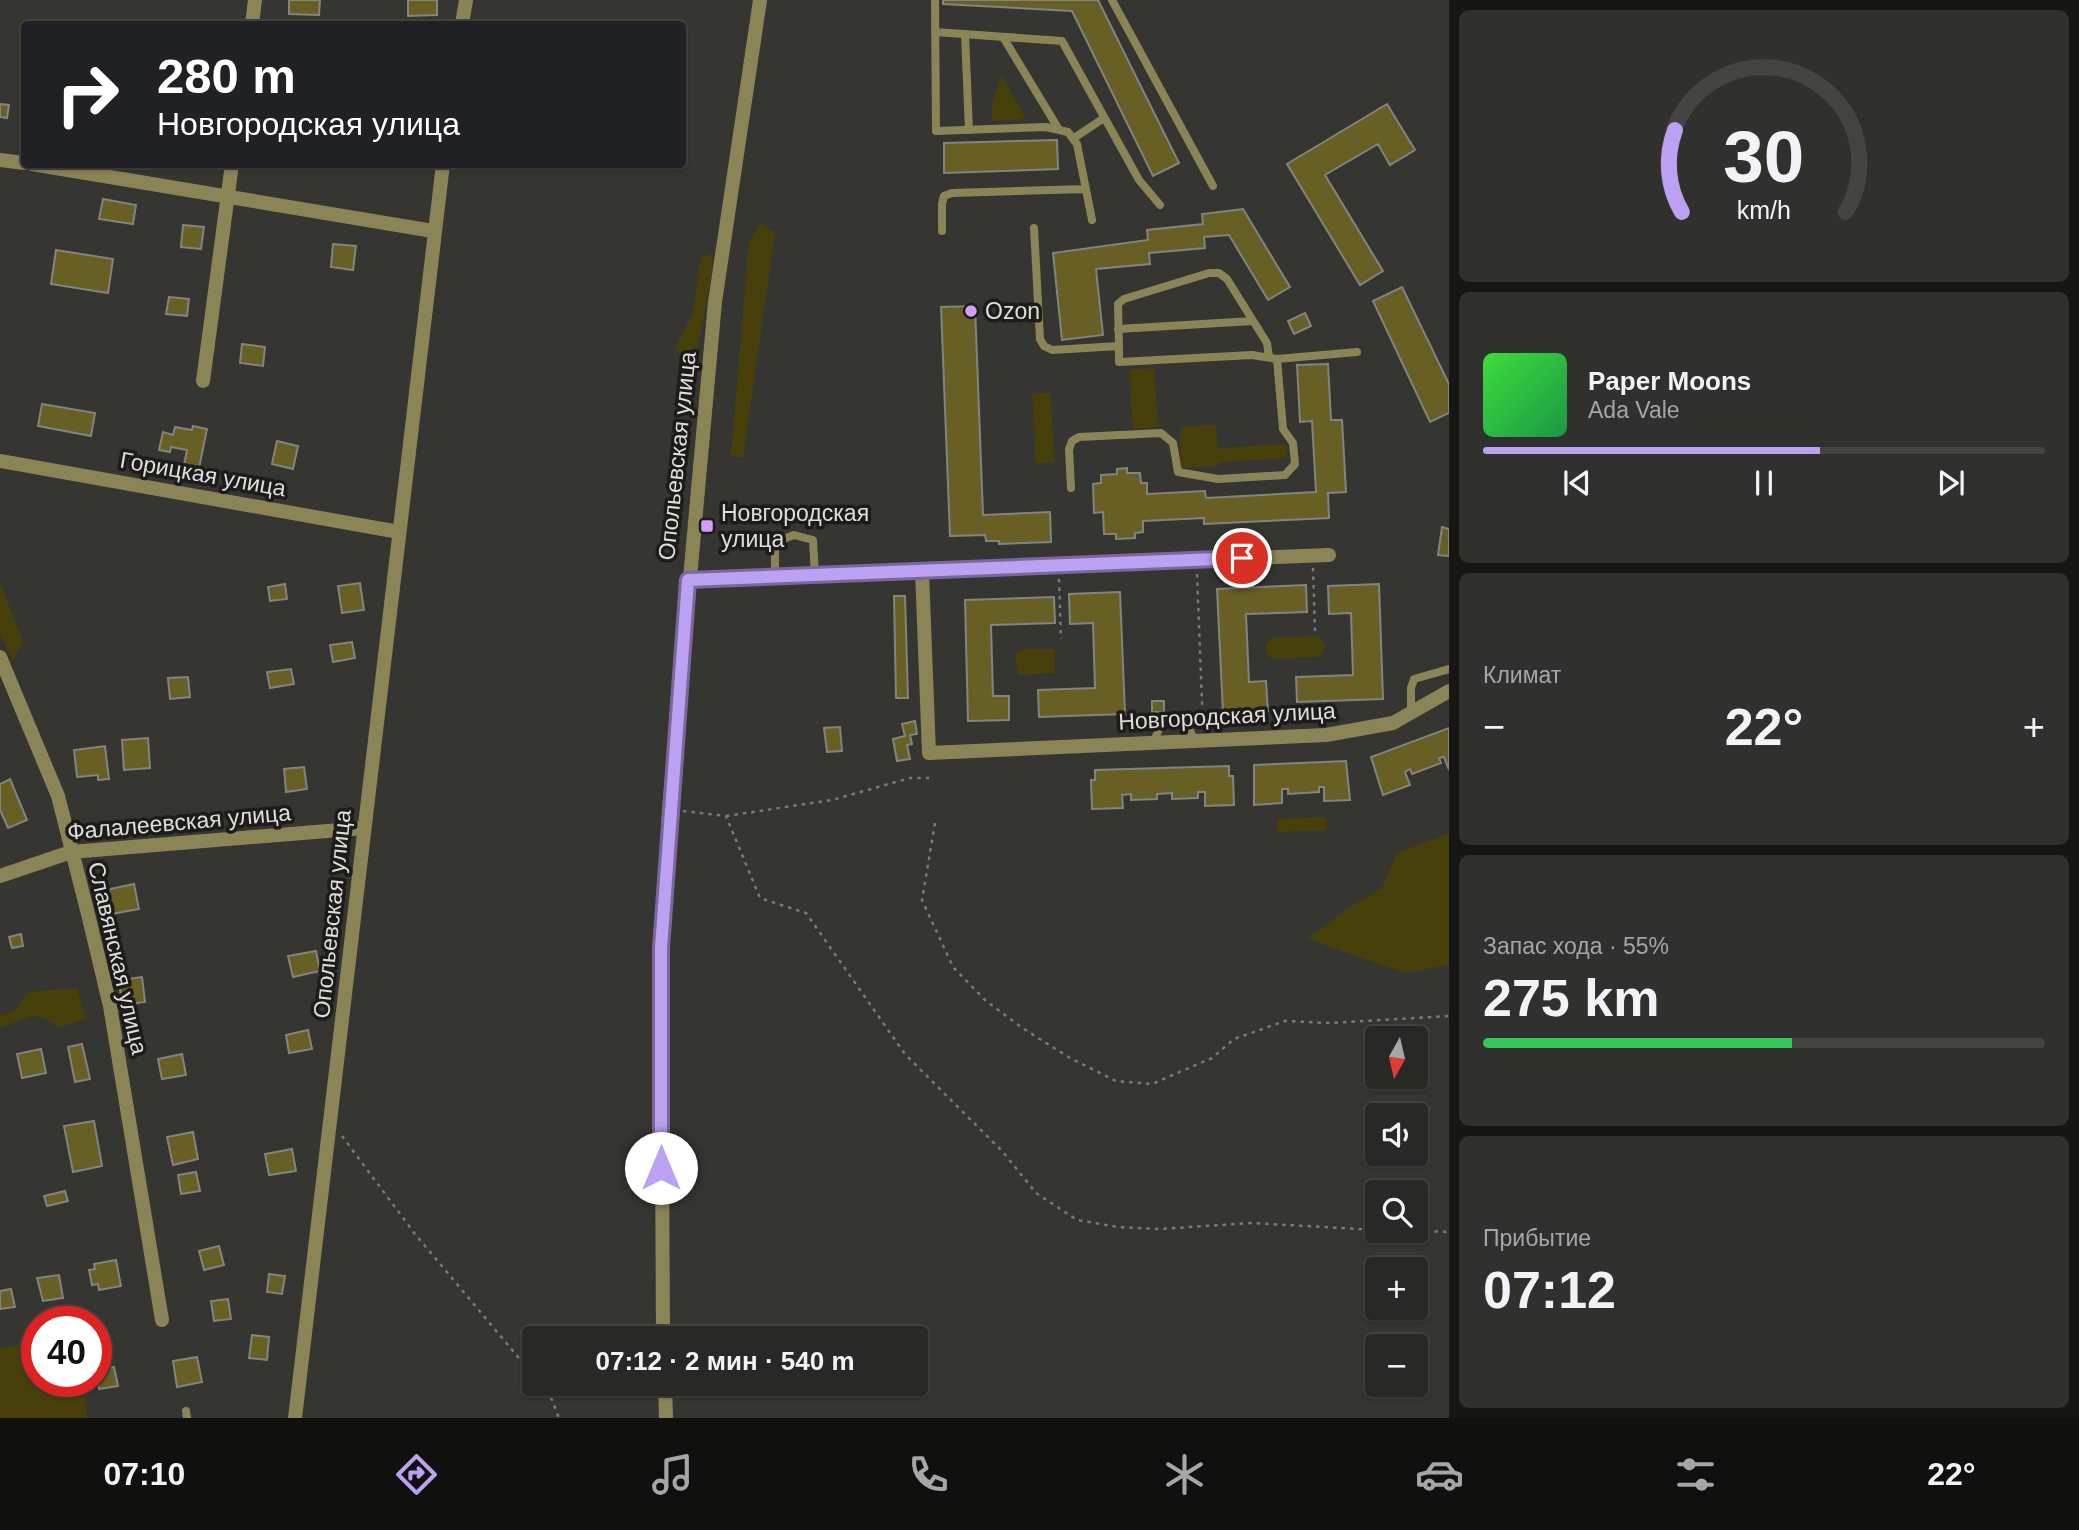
<!DOCTYPE html>
<html lang="ru">
<head>
<meta charset="utf-8">
<style>
	body { margin:0; font-family:Helvetica,sans-serif; background:#30302e; color:#f1f3f6; height:100vh; display:flex; flex-direction:column; font-size:26px; white-space:nowrap }
	* { box-sizing:border-box; margin:0 }
	p { font-size:23px; color:#a5a6a7 }
	.icon { flex:none; width:38px; height:38px; fill:none; stroke:currentColor; stroke-width:2; stroke-linecap:round; stroke-linejoin:round }
	.map { position:relative; flex:1; overflow:hidden }
	.panel { display:flex; flex-direction:column; gap:10px; padding:10px; background:#161615; width:630px }
	.panel>* { flex:none }
	.guide { position:absolute; left:21px; top:21px; width:665px; height:147px; border-radius:7px; box-shadow:0 2px 5px #0004,0 0 0 2px #444443; background:#202124; color:#fff; overflow:hidden }
	.needle { width:46px; rotate:188deg }
	.buttons { position:absolute; left:1365px; top:1026px; display:grid; gap:14px }
	.buttons a { display:grid; place-items:center; width:63px; height:63px; border-radius:7px; background:#282826; box-shadow:0 2px 5px #0004,0 0 0 2px #444443; font-size:35px }
	.speed { position:absolute; left:21px; top:1306px; display:flex; gap:14px; font-size:35px; font-weight:700; text-align:center }
	.speed>* { display:grid; place-content:center; width:91px; height:91px; border-radius:50%; background:#282826; box-shadow:0 2px 5px #0004,0 0 0 2px #444443; line-height:1 }
	.speed .limit { border:10px solid #d22; background:#fff; color:#111 }
	.pin { position:absolute; display:grid; place-items:center; width:60px; height:60px; color:#fff; margin:-30px; border:4px solid #fff; border-radius:50%; box-shadow:0 2px 7px #0007 }
	.me { position:absolute; width:77px; margin:-38px; rotate:0deg; stroke-linejoin:round; filter:drop-shadow(0 0 5px #0008) }
	.turn { display:flex; align-items:center; gap:24px; height:147px; padding:0 21px; font-size:32px }
	.turn .icon { width:91px; height:91px; stroke-width:2.5 }
	.turn b { display:block; font-size:49px; line-height:60px }
	.big { font-size:52px; font-weight:700; line-height:1.1 }
	.panel .card { flex:1; display:flex; flex-direction:column; justify-content:center; gap:10px; min-width:0; padding:0 24px; border-radius:10px; background:#30302e }
	.panel .dial { align-items:center; gap:0 }
	.dial svg { height:182px; overflow:visible; fill:none; stroke:#444443; stroke-width:7; stroke-linecap:round; text-anchor:middle }
	.dial text { fill:#f1f3f6; stroke:none }
	.song { display:flex; align-items:center; gap:21px }
	.cover { width:84px; height:84px; border-radius:10px; background:linear-gradient(135deg,hsl(120 70% 55%),hsl(140 70% 35%)) }
	.played { height:7px; border-radius:4px; background:linear-gradient(90deg,#bca0f2 60%,#444443 60%) }
	.keys { display:flex; justify-content:space-around; direction:ltr }
	.heat { display:flex; justify-content:space-between; align-items:center; font-size:38px; direction:ltr }
	.charge { height:10px; border-radius:5px; background:linear-gradient(90deg,#34c759 55%,#444443 0) }
	.trip { position:absolute; left:522px; top:1326px; width:406px; height:70px; border-radius:7px; background:#282826; box-shadow:0 2px 5px #0004,0 0 0 2px #444443; font-weight:700; line-height:70px; text-align:center }
	.tabs { display:flex; height:112px; justify-content:space-around; align-items:center; background:#10100f; color:#a5a6a7 }
	.tabs .icon { width:49px; height:49px }
	.tabs .on { color:#bca0f2 }
	.tabs b { font-size:32px; color:#f1f3f6 }
	main { display:flex; flex:1; min-height:0 }
	.map>svg:first-child { display:block }
	.green { fill:#48400b }
	.building { fill:#685f24; stroke:#838380; stroke-width:2 }
	.lines { fill:none; stroke-linecap:round; stroke-linejoin:round }
	.path { stroke:#7a7a78; stroke-width:2.5; stroke-dasharray:3.5 5; stroke-linecap:butt }
	.service { stroke:#8b8457; stroke-width:8 }
	.minor { stroke:#8b8457; stroke-width:14 }
	.tertiary { stroke:#8b8457; stroke-width:14 }
	.route-casing { stroke:#7a689d; stroke-width:18 }
	.route { stroke:#bca0f2; stroke-width:12 }
	.poi-dot { fill:#d49cfb; stroke:#1d1c1b; stroke-width:2.5 }
	.labels { text-anchor:middle; stroke-width:7; stroke-linejoin:round; paint-order:stroke }
	.poi-label { font-size:23px; fill:#dededc; stroke:#1d1c1b; text-anchor:start }
	.street-label { font-size:23px; fill:#dededc; stroke:#1d1c1b }
</style>
</head>
<body>
<main>
<div class="map">
<svg width="1449" height="1418" viewBox="0 0 1449 1418">
	<rect width="100%" height="100%" fill="#353532"/>
	<!-- green -->
	<path class="green" d="M 1002,75 L 1026,119 L 992,121 L 992,104 Z
		M 760,223 L 775,232 L 743,458 L 731,456 L 749,241 Z
		M 712,254 L 713,266 L 696,357 L 685,361 L 675,349 L 692,315 L 701,257 Z
		M 1154,368 L 1158,427 L 1133,429 L 1129,370 Z
		M 1051,393 L 1054,462 L 1036,463 L 1032,394 Z
		M 1216,425 L 1218,448 L 1286,444 L 1287,458 L 1219,462 L 1218,466 L 1182,468 L 1179,427 Z
		M 0,583 L 23,641 L 13,661 L 0,634 Z
		M 1318,636 L 1326,646 L 1319,657 L 1272,659 C 1264,653 1264,645 1271,638 Z
		M 1023,649 L 1055,649 L 1055,673 L 1018,675 L 1015,656 Z
		M 1326,817 L 1327,830 L 1277,832 L 1277,819 Z
		M 1449,833 L 1449,965 L 1405,973 L 1307,939 L 1347,909 L 1382,888 L 1397,853 Z
		M 77,988 L 86,1019 L 61,1027 L 36,1015 L 0,1028 L 0,1015 L 13,1012 L 29,992 Z
		M 17,1345 L 37,1347 L 37,1381 L 85,1381 L 87,1418 L 0,1418 L 0,1348 Z"/>
	<!-- building -->
	<path class="building" d="M 289,0 L 320,0 L 319,15 L 289,14 Z
		M 408,0 L 437,0 L 437,15 L 408,16 Z
		M 943,0 L 1098,0 L 1179,163 L 1153,176 L 1072,11 L 943,4 Z
		M 0,104 L 9,105 L 7,118 L 0,117 Z
		M 1387,104 L 1415,150 L 1390,165 L 1378,144 L 1325,175 L 1383,271 L 1360,285 L 1287,164 Z
		M 1057,140 L 1058,169 L 944,173 L 944,143 Z
		M 103,199 L 136,205 L 133,224 L 99,219 Z
		M 1243,209 L 1290,287 L 1268,300 L 1229,235 L 1204,237 L 1205,248 L 1149,253 L 1150,264 L 1096,269 L 1103,335 L 1062,340 L 1053,253 L 1148,240 L 1147,230 L 1203,224 L 1202,214 Z
		M 183,225 L 204,227 L 201,249 L 181,247 Z
		M 333,244 L 356,246 L 353,270 L 331,267 Z
		M 56,250 L 113,259 L 108,293 L 51,284 Z
		M 1402,287 L 1449,384 L 1449,413 L 1430,422 L 1373,301 Z
		M 169,297 L 189,299 L 187,316 L 166,314 Z
		M 975,306 L 983,515 L 1050,512 L 1051,542 L 999,544 L 999,541 L 986,541 L 985,535 L 950,536 L 941,307 Z
		M 1305,313 L 1311,326 L 1294,334 L 1288,321 Z
		M 242,344 L 265,347 L 263,366 L 240,363 Z
		M 1328,364 L 1331,420 L 1342,420 L 1346,492 L 1328,493 L 1329,518 L 1204,524 L 1204,518 L 1143,521 L 1143,532 L 1135,533 L 1135,538 L 1116,539 L 1116,534 L 1104,534 L 1103,512 L 1094,513 L 1093,484 L 1101,483 L 1101,475 L 1117,474 L 1117,469 L 1127,468 L 1127,473 L 1140,473 L 1141,483 L 1147,483 L 1147,494 L 1205,491 L 1206,498 L 1316,492 L 1312,421 L 1300,422 L 1297,365 Z
		M 42,404 L 95,413 L 91,436 L 38,426 Z
		M 193,426 L 207,429 L 199,468 L 184,465 L 187,450 L 171,447 L 170,452 L 159,450 L 163,432 L 173,435 L 175,427 L 192,430 Z
		M 277,441 L 298,446 L 293,469 L 272,464 Z
		M 1442,527 L 1449,529 L 1449,556 L 1438,555 Z
		M 360,583 L 364,610 L 342,613 L 338,586 Z
		M 285,584 L 287,599 L 270,601 L 268,587 Z
		M 1379,584 L 1383,699 L 1297,702 L 1296,677 L 1353,675 L 1351,613 L 1329,614 L 1328,586 Z
		M 1306,585 L 1307,612 L 1246,614 L 1249,682 L 1266,681 L 1268,711 L 1223,713 L 1217,589 Z
		M 1120,592 L 1125,714 L 1039,717 L 1038,690 L 1095,688 L 1093,623 L 1070,624 L 1069,594 Z
		M 894,596 L 905,596 L 908,698 L 896,698 Z
		M 1054,597 L 1055,623 L 991,625 L 993,696 L 1009,696 L 1009,720 L 968,721 L 965,600 Z
		M 352,642 L 355,658 L 333,662 L 330,645 Z
		M 291,669 L 294,684 L 270,688 L 267,672 Z
		M 188,677 L 190,697 L 170,699 L 168,678 Z
		M 1152,701 L 1164,701 L 1164,712 L 1152,712 Z
		M 915,721 L 917,734 L 910,735 L 912,744 L 907,745 L 910,759 L 897,761 L 893,739 L 905,736 L 902,724 Z
		M 840,727 L 842,751 L 827,752 L 824,728 Z
		M 1449,728 L 1449,770 L 1444,757 L 1439,758 L 1441,763 L 1412,774 L 1410,769 L 1405,772 L 1410,785 L 1383,795 L 1371,757 Z
		M 148,738 L 150,768 L 124,770 L 122,740 Z
		M 105,746 L 109,779 L 98,780 L 98,775 L 77,777 L 74,750 Z
		M 1346,761 L 1350,800 L 1324,801 L 1324,787 L 1319,787 L 1319,792 L 1288,794 L 1288,789 L 1282,789 L 1282,803 L 1254,805 L 1254,765 Z
		M 1229,766 L 1229,776 L 1233,776 L 1234,805 L 1205,806 L 1205,792 L 1198,792 L 1198,798 L 1172,799 L 1172,793 L 1157,794 L 1157,799 L 1131,800 L 1131,794 L 1122,795 L 1123,808 L 1092,809 L 1091,780 L 1095,780 L 1095,770 Z
		M 304,767 L 307,789 L 286,792 L 284,769 Z
		M 10,779 L 27,820 L 8,828 L 0,810 L 0,784 Z
		M 134,884 L 139,909 L 106,915 L 101,891 Z
		M 21,934 L 23,946 L 12,948 L 9,937 Z
		M 316,951 L 320,971 L 293,977 L 288,956 Z
		M 142,977 L 145,1002 L 122,1005 L 119,980 Z
		M 308,1030 L 312,1049 L 289,1053 L 286,1035 Z
		M 82,1044 L 90,1079 L 75,1082 L 68,1047 Z
		M 41,1049 L 46,1073 L 22,1078 L 17,1054 Z
		M 182,1054 L 186,1075 L 162,1079 L 158,1059 Z
		M 94,1121 L 102,1166 L 73,1172 L 64,1126 Z
		M 193,1132 L 198,1159 L 173,1165 L 167,1137 Z
		M 292,1149 L 296,1171 L 269,1175 L 265,1154 Z
		M 196,1172 L 200,1191 L 181,1194 L 178,1175 Z
		M 65,1191 L 68,1201 L 47,1206 L 44,1196 Z
		M 219,1246 L 224,1265 L 204,1270 L 199,1251 Z
		M 116,1260 L 121,1286 L 99,1290 L 98,1284 L 92,1285 L 89,1270 L 95,1269 L 94,1264 Z
		M 269,1274 L 285,1276 L 282,1294 L 267,1292 Z
		M 59,1275 L 63,1298 L 43,1301 L 37,1278 Z
		M 11,1289 L 15,1307 L 0,1309 L 0,1291 Z
		M 228,1299 L 231,1319 L 214,1321 L 211,1301 Z
		M 252,1335 L 269,1337 L 267,1360 L 249,1358 Z
		M 197,1357 L 202,1382 L 177,1387 L 173,1361 Z
		M 114,1367 L 118,1386 L 99,1389 L 96,1370 Z"/>
	<g class="lines">
		<!-- path -->
		<path class="path" d="M 1313,568 L 1315,631
			M 1197,574 L 1203,728
			M 1059,579 L 1061,639
			M 683,811 L 726,816 L 760,898 L 806,913 L 905,1054 L 1003,1152 L 1036,1193 L 1077,1220 L 1118,1227 L 1159,1229 L 1252,1223 L 1377,1230
			M 726,816 L 832,800 L 910,778 L 930,778
			M 935,823 L 922,900 L 953,967 L 986,1001 L 1024,1029 L 1070,1058 L 1116,1081 L 1152,1084 L 1212,1058 L 1234,1039 L 1285,1021 L 1329,1023 L 1449,1016
			M 342,1136 L 415,1234 L 534,1376
			M 1392,1230 L 1449,1232
			M 541,1384 L 550,1395 L 559,1418"/>
		<!-- service -->
		<path class="service" d="M 935,0 L 936,131 L 1046,127 L 1068,132 L 1077,144 L 1092,220
			M 1112,0 L 1213,186
			M 935,32 L 1062,41 L 1139,180 L 1160,205
			M 965,34 L 969,130
			M 1003,37 L 1058,128
			M 1074,138 L 1104,118
			M 1034,228 L 1040,339 L 1044,346 L 1052,350 L 1119,346 L 1119,362 L 1252,355 L 1277,359 L 1357,352
			M 942,231 L 942,204 L 944,196 L 952,193 L 1086,189
			M 1118,329 L 1253,321
			M 1119,346 L 1118,304 L 1124,299 L 1209,273 L 1219,273 L 1227,279 L 1267,343 L 1269,357
			M 1071,488 L 1069,449 L 1072,441 L 1079,437 L 1161,433 L 1173,443 L 1178,472 L 1218,479 L 1285,475 L 1295,464 L 1293,443 L 1283,429 L 1277,359
			M 775,577 L 775,542 L 794,535 L 813,540 L 815,575
			M 1411,714 L 1411,688 L 1414,679 L 1449,669
			M 1153,744 L 1162,721 C 1183,714 1188,724 1195,742
			M 186,1411 L 187,1418"/>
		<!-- minor -->
		<path class="minor" d="M 252,24 L 255,0
			M 462,24 L 466,0
			M 0,160 L 24,163
			M 32,164 L 433,231
			M 203,381 L 232,164
			M 0,461 L 399,532
			M 922,571 L 1329,555
			M 688,580 L 922,571 L 929,753 L 1326,735 L 1393,723 L 1449,691
			M 0,657 L 58,796 L 88,914 L 110,1006 L 162,1320
			M 0,876 L 71,852 L 364,828
			M 295,1418 L 443,164"/>
		<!-- tertiary -->
		<path class="tertiary" d="M 663,1339 L 661,949 L 669,810 L 715,302 L 760,0
			M 665,1384 L 666,1418"/>
	</g>
	<g class="lines">
		<defs>
			<path id="route" d="M 661,1168 L 661,948 L 688,580 L 1242,558"/>
		</defs>
		<!-- route casing -->
		<use href="#route" class="route-casing"/>
		<!-- route -->
		<use href="#route" class="route"/>
	</g>
	<!-- markers -->
	<g class="poi-dot">
		<circle cx="971" cy="311" r="7"/>
		<rect x="700" y="519" width="14" height="14" rx="3.5"/>
	</g>
	<g class="labels">
		<!-- poi labels -->
		<g class="poi-label">
			<text x="985" y="319">Ozon</text>
			<text x="721" y="521">Новгородская<tspan x="721" dy="26">улица</tspan></text>
		</g>
		<!-- street labels -->
		<g class="street-label">
			<text transform="translate(677 456) rotate(-84)" y="8">Опольевская улица</text>
			<text transform="translate(203 474) rotate(10)" y="8">Горицкая улица</text>
			<text transform="translate(1227 716) rotate(-3)" y="8">Новгородская улица</text>
			<text transform="translate(179 822) rotate(-5)" y="8">Фалалеевская улица</text>
			<text transform="translate(332 914) rotate(-84)" y="8">Опольевская улица</text>
			<text transform="translate(118 958) rotate(77)" y="8">Славянская улица</text>
		</g>
	</g>
</svg>
<div class="buttons">
<a><svg class="needle" viewBox="-14 -14 28 28"><path d="M0-13l5 13h-10z" fill="#e53935"/><path d="M0 13l5-13h-10z" fill="#a5a6a7"/></svg></a>
<a><svg class="icon" aria-label="sound" viewBox="0 0 24 24"><path d="M4 9h4l5-4v14l-5-4H4zM17 9q2 3 0 6"/></svg></a>
<a><svg class="icon" aria-label="search" viewBox="0 0 24 24"><circle cx="10" cy="10" r="6"/><path d="M15 15l6 6"/></svg></a>
<a>+</a>
<a>−</a>
</div>
<div class="speed"><div class="limit">40</div></div>
<div class="pin" style="left:1242px;top:558px;background:#d93025"><svg class="icon" aria-label="arrive" viewBox="0 0 24 24"><path d="M6 21V4h12l-3 4 3 4H6"/></svg></div>
<svg class="me" style="left:661px;top:1168px" viewBox="-20 -20 40 40"><circle r="19" fill="#fff"/><path d="M0-13L10 11 0 6-10 11z" fill="#bca0f2"/></svg>
<div class="trip">07:12 · 2 мин · 540 m</div>
<div class="guide">
<div class="turn"><svg class="icon" aria-label="right" viewBox="0 0 24 24"><path d="M7 20v-9h11M14 6l5 5-5 5"/></svg><div><b>280 m</b>Новгородская улица</div></div>
</div>
</div>
<section class="panel">
<div class="card dial"><svg viewBox="0 0 100 80">
<path d="M14 69A42 42 0 1 1 86 69"/>
<path d="M14 69A42 42 0 0 1 11 33" stroke="#bca0f2"/>
<text x="50" y="56" font-size="32" font-weight="700">30</text>
<text x="50" y="72" font-size="11">km/h</text>
</svg></div>
<div class="card">
<div class="song"><i class="cover"></i><div><b>Paper Moons</b><p>Ada Vale</p></div></div>
<div class="played"></div>
<div class="keys"><svg class="icon" aria-label="previous" viewBox="0 0 24 24"><path d="M18 5L8 12l10 7zM5 5v14"/></svg><svg class="icon" aria-label="pause" viewBox="0 0 24 24"><path d="M8 5v14M16 5v14"/></svg><svg class="icon" aria-label="next" viewBox="0 0 24 24"><path d="M6 5l10 7-10 7zM19 5v14"/></svg></div>
</div>
<div class="card"><p>Климат</p>
<div class="heat"><a>−</a><b class="big">22°</b><a>+</a></div>
</div>
<div class="card"><p>Запас хода · 55%</p><b class="big">275 km</b><div class="charge"></div></div>
<div class="card"><p>Прибытие</p><b class="big">07:12</b></div>
</section>
</main>
<nav class="tabs">
<b>07:10</b>
<svg class="icon on" aria-label="directions" viewBox="0 0 24 24"><path d="M12 3l9 9-9 9-9-9zM9 14v-3h6M13 9l2 2-2 2"/></svg>
<svg class="icon" aria-label="music" viewBox="0 0 24 24"><path d="M9 18V5l10-2v13"/><circle cx="6" cy="18" r="3"/><circle cx="16" cy="16" r="3"/></svg>
<svg class="icon" aria-label="phone" viewBox="0 0 24 24"><path d="M5 4h4l2 5-3 2q2 4 5 5l2-3 5 2v4C11 20 4 13 5 4z"/></svg>
<svg class="icon" aria-label="climate" viewBox="0 0 24 24"><path d="M12 3v18M4 7l16 10M4 17L20 7"/></svg>
<svg class="icon" aria-label="car" viewBox="0 0 24 24"><path d="M5 17H2v-5l4-1 3-4h7l3 4 3 1v5h-3M9 17h6M6 11h13"/><circle cx="7" cy="17" r="2"/><circle cx="17" cy="17" r="2"/></svg>
<svg class="icon" aria-label="filters" viewBox="0 0 24 24"><path d="M4 7h16M4 17h16"/><circle cx="9" cy="7" r="2"/><circle cx="15" cy="17" r="2"/></svg>
<b>22°</b>
</nav>
</body>
</html>
